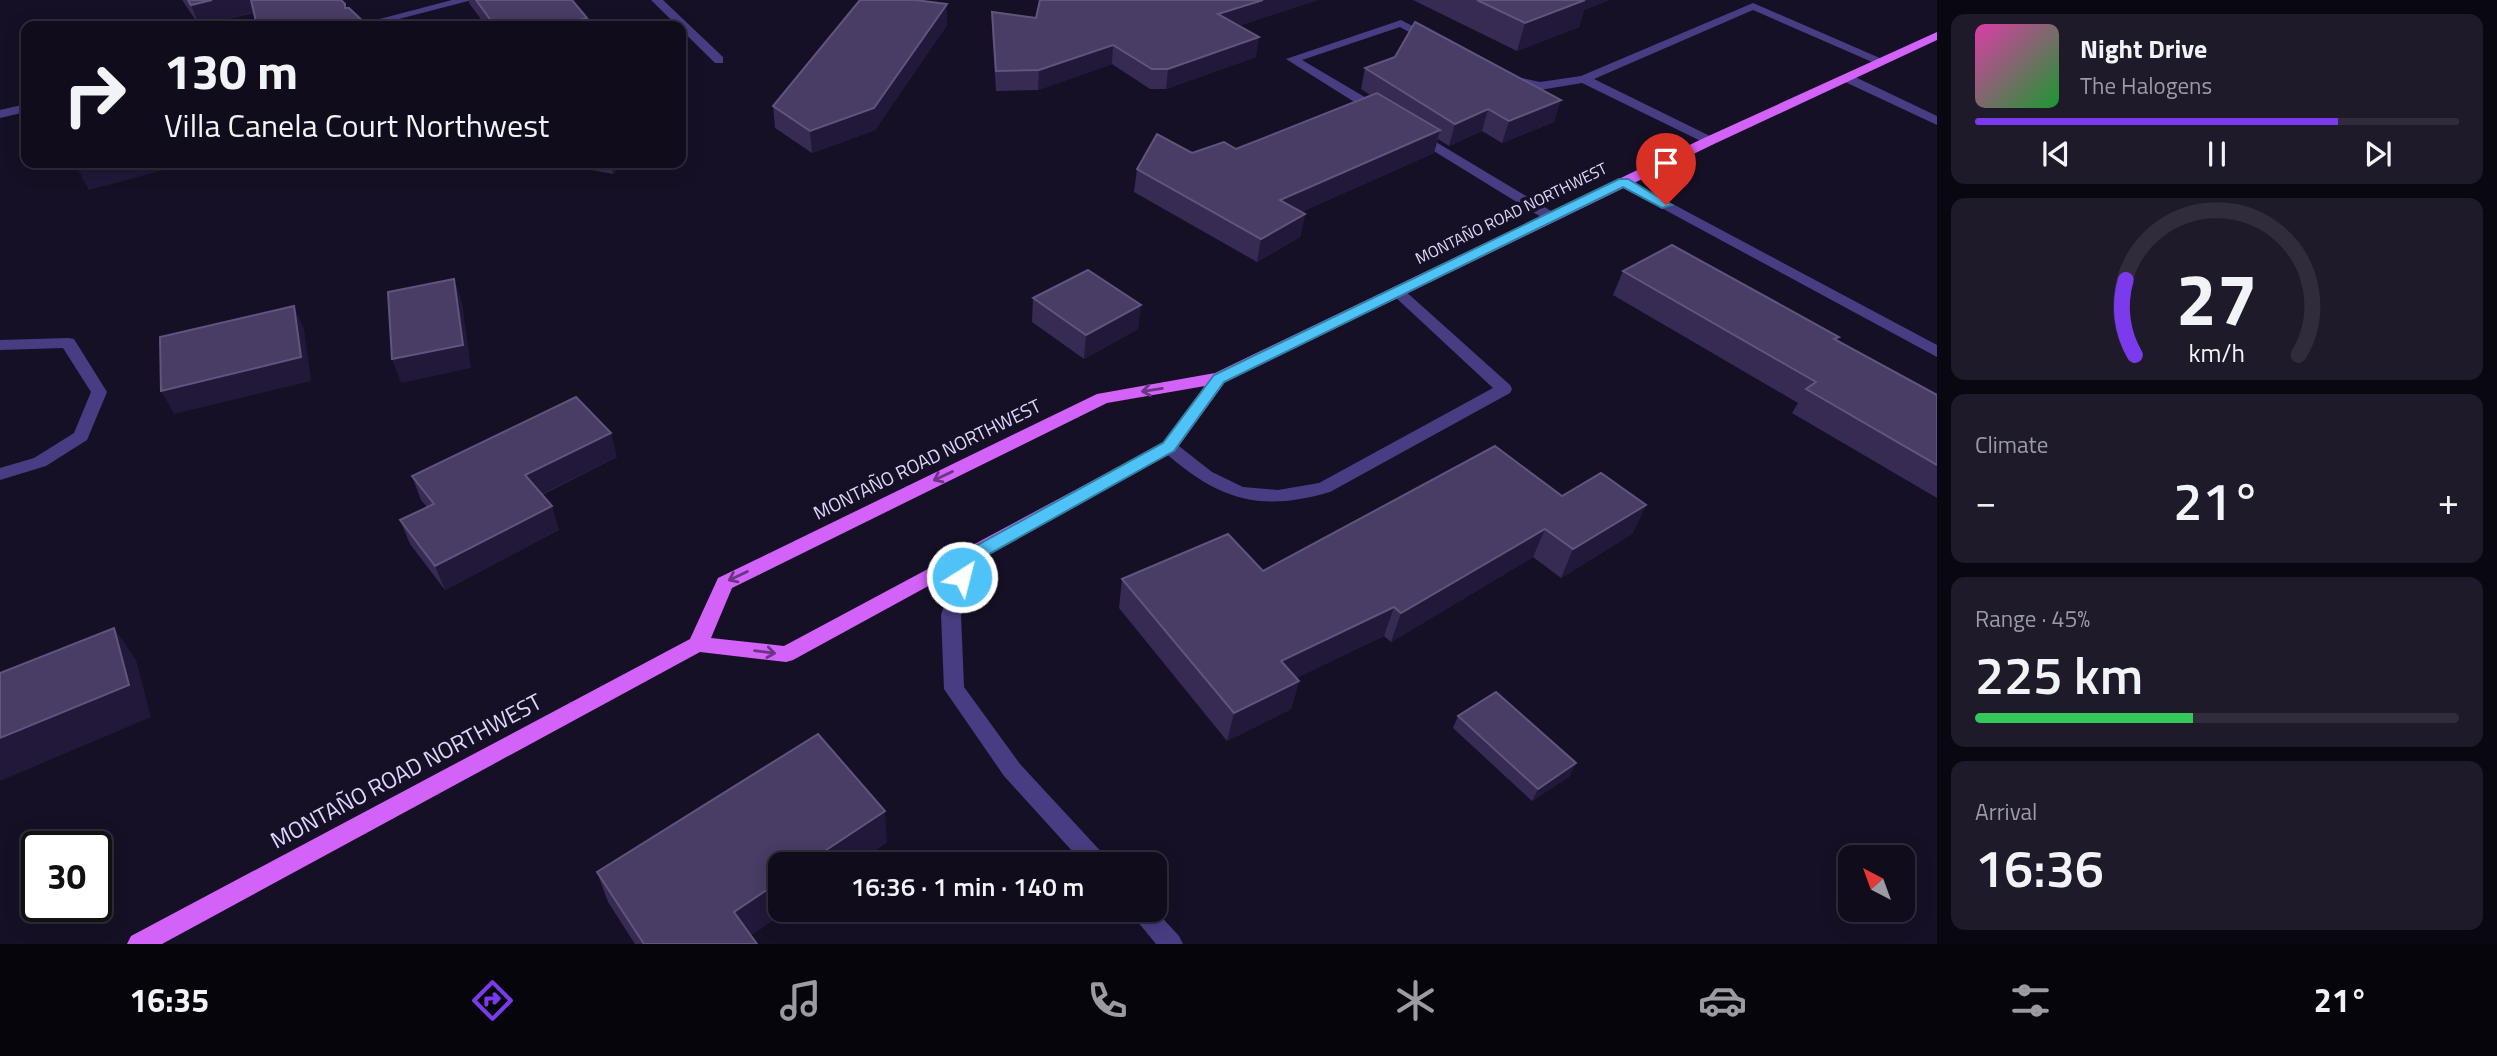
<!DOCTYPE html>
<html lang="en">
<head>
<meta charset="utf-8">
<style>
	body { margin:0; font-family:"Titillium Web",sans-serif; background:#1e1a29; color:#f1f3f6; height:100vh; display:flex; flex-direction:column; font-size:26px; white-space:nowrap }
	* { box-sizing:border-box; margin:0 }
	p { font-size:23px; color:#9c9ba3 }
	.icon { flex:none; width:38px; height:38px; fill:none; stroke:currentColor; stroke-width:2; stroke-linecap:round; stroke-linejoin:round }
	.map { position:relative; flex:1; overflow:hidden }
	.details { display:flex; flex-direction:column; gap:14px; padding:14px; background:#09070f; width:560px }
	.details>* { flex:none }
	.hud { position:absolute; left:21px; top:21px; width:665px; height:147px; border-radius:14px; box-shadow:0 4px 18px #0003,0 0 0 2px #302c3b; background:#100c1c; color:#f1f3f6; overflow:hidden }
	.needle { width:46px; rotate:319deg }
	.fabs { position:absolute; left:1838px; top:845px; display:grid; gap:14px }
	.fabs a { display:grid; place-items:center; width:77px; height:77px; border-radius:14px; background:#100c1c; box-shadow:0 4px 18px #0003,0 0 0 2px #302c3b; font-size:35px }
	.speed { position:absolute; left:21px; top:831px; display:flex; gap:14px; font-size:35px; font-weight:700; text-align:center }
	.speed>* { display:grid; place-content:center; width:91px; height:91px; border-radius:50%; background:#100c1c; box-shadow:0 4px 18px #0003,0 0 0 2px #302c3b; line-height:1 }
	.speed .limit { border:4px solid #111; border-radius:10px; background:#fff; color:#111 }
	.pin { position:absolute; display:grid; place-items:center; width:60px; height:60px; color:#fff; margin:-72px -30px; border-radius:50% 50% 50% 0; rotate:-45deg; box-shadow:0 0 7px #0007 }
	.pin .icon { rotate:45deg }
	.me { position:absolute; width:77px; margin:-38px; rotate:36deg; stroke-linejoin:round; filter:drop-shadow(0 0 5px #0008) }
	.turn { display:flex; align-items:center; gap:24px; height:147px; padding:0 28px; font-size:32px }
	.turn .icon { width:91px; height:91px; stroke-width:2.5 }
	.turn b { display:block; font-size:49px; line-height:60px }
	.big { font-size:52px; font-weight:600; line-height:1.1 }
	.details .card { flex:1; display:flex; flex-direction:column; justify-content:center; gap:10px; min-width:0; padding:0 24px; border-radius:14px; background:#1e1a29 }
	.details .dial { align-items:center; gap:0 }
	.dial svg { height:182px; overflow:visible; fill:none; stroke:#302c3b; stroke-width:7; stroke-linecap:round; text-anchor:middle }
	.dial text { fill:#f1f3f6; stroke:none }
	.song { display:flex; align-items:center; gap:21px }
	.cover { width:84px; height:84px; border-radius:10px; background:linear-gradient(135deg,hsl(320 70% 55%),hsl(130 70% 35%)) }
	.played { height:7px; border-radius:4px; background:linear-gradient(90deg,#7c3aed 75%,#302c3b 75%) }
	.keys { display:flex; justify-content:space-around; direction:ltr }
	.heat { display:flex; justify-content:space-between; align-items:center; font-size:38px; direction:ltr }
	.charge { height:10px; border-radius:5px; background:linear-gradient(90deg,#34c759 45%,#302c3b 0) }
	.trip { position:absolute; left:768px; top:852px; width:399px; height:70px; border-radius:14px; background:#100c1c; box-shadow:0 4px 18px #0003,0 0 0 2px #302c3b; font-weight:600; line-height:70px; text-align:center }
	.tab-bar { display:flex; height:112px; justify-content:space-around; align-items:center; background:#06050b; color:#9c9ba3 }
	.tab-bar .icon { width:49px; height:49px }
	.tab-bar .on { color:#7c3aed }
	.tab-bar b { font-size:32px; color:#f1f3f6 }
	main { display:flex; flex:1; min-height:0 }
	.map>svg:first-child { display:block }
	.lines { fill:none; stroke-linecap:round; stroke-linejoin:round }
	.lane { fill:#483d82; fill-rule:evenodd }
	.street { fill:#483d82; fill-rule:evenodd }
	.primary { fill:#d262f8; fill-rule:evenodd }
	.wall { fill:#372a53 }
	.shaded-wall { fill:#221839 }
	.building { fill:#493c65; stroke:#61547d; stroke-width:2 }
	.oneway { stroke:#6b3584 }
	.route { fill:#4fc3f7; stroke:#337fa1; stroke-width:2 }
	.labels { text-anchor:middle; stroke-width:7; stroke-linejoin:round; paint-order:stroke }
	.far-street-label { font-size:16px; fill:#e0d6fd; stroke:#161026 }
	.street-label { font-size:19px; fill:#e0d6fd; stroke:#161026 }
	.near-street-label { font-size:23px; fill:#e0d6fd; stroke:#161026 }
</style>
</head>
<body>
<main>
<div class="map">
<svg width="1937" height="944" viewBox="0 0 1937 944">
	<rect width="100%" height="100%" fill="#161026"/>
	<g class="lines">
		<!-- lane -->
		<path class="lane" d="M 1753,3 L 1889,62 L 1879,65 L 1753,10 L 1594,79 L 1714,138 L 1714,144 L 1709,145 L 1582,83 L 1540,90 L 1502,79 L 1508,75 L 1540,82 L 1581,76 Z
			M 1401,20 L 1437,39 L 1427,42 L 1400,27 L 1302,60 L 1385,109 L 1385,115 L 1375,115 L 1286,59 Z
			M 1416,130 L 1556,214 L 1558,217 L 1556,220 L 1546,220 L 1411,137 L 1409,134 Z
			M 1398,287 L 1403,289 L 1510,385 L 1512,389 L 1510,393 L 1330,492 C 1258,513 1218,499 1163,451 L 1160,447 L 1163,443 L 1175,443 L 1212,472 L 1243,487 L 1278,490 L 1319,483 L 1493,388 L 1393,295 L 1390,292 L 1393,289 Z"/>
		<!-- street -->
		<path class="street" d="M 452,0 L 472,0 L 372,26 L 353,26 Z
			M 651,0 L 663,0 L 723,57 L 723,63 L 715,63 Z
			M 1843,75 L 1851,75 L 1937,116 L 1937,125 L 1843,81 Z
			M 26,104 L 26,112 L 0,118 L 0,110 Z
			M 1624,178 L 1937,345 L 1937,357 L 1619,185 L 1617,182 Z
			M 68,338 L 74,339 L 107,392 L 87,440 L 46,466 L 0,480 L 0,468 L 34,458 L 74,433 L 91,392 L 63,348 L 0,350 L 0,340 Z
			M 967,551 L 974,553 L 976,558 L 961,615 L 964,687 L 1020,764 L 1106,857 L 1109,864 L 1084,864 L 1004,776 L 944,689 L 941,615 L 958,558 L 960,553 Z
			M 1128,910 L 1155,910 L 1179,936 L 1183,944 L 1156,944 Z"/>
		<!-- primary -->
		<path class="primary" d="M 1937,32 L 1937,40 L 1714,144 L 1225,382 L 1175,451 L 793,660 L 786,662 L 700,652 L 162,944 L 127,944 L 131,936 L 690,639 L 718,578 L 1097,394 L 1215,373 L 1704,138 ZM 1205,386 L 1163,443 L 784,646 L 711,638 L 732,588 L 1107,403 Z"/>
	</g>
	<!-- wall -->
	<path class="wall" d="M 182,0 L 341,0 L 345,4 L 346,8 L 254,13 L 199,25 Z
		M 469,0 L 572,0 L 589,26 L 486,26 L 469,3 Z
		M 1413,0 L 1609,0 L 1584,10 L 1579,27 L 1517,51 Z
		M 947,4 L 947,25 L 875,130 L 812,153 L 775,128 L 773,106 Z
		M 992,12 L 1036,18 L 1239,26 L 1256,57 L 1166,89 L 1150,89 L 1112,64 L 1038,90 L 996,91 L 992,31 Z
		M 1365,68 L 1554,122 L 1502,143 L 1482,131 L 1449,146 L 1438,139 L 1434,153 L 1301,212 L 1305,214 L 1300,237 L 1257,262 L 1134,192 L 1137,169 L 1192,153 L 1236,149 L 1370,95 L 1361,89 Z
		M 553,163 L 625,163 L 613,174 Z
		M 1623,271 L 1837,341 L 1937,395 L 1937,498 L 1792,413 L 1798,403 L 1613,295 Z
		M 1033,298 L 1138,329 L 1084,359 L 1032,322 Z
		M 617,457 L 542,495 L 559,530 L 445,590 L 410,544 L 400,520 L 427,507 L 421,500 L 412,476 Z
		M 1562,496 L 1646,505 L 1632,534 L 1561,578 L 1533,557 L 1391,642 L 1384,636 L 1296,678 L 1299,681 L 1291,709 L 1227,741 L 1119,608 L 1122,579 L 1263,571 Z
		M 1458,716 L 1570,776 L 1532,801 L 1453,728 Z
		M 887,842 L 854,864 L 780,864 L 788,910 L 751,935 L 757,944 L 635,944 L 608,902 L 597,872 Z"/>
	<!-- shaded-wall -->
	<path class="shaded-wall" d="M 212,0 L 252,0 L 256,12 L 199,25 L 191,5 Z
		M 1263,0 L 1319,0 L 1215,34 L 1218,14 Z
		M 1567,0 L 1609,0 L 1584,10 L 1579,27 L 1517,51 L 1525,23 Z
		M 947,4 L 947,25 L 875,130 L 812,153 L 810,131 Z
		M 587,18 L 589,26 L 555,26 Z
		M 1259,37 L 1256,57 L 1166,89 L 1168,69 Z
		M 1113,45 L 1112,64 L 1038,90 L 1039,70 Z
		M 1561,100 L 1554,122 L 1502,143 L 1509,121 Z
		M 1488,109 L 1482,131 L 1449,146 L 1455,124 Z
		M 1440,130 L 1434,153 L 1276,223 L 1280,200 Z
		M 97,163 L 190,163 L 89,190 L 77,168 Z
		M 611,163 L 625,163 L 613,174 Z
		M 1305,214 L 1300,237 L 1257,262 L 1261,239 Z
		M 454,279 L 462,302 L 471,368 L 401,383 L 392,359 Z
		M 1141,305 L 1138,329 L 1084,359 L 1086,335 Z
		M 294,306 L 304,329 L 311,381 L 174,414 L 161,391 Z
		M 611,433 L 617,457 L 532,499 L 525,475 Z
		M 1646,505 L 1632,534 L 1561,578 L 1573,549 Z
		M 552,506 L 559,530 L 445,590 L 435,566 Z
		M 1545,529 L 1533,557 L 1391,642 L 1401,613 Z
		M 1394,607 L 1384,636 L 1274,689 L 1281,661 Z
		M 114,628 L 136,660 L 151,717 L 0,781 L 0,738 Z
		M 1299,681 L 1291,709 L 1227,741 L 1234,713 Z
		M 1576,763 L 1570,776 L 1532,801 L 1538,789 Z
		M 885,811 L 887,842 L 854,864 L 805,864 Z
		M 780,881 L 780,910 L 788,910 L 741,942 L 734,912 Z"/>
	<!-- building -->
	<path class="building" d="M 188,0 L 212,0 L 191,5 Z
		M 251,0 L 341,0 L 345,4 L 345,8 L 349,8 L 368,26 L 257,26 Z
		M 476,0 L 572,0 L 587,18 L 555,26 L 495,26 Z
		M 860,0 L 915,0 L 947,4 L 874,108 L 810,131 L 773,106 Z
		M 1040,0 L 1263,0 L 1218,14 L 1259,37 L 1168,69 L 1152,69 L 1113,45 L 1039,70 L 996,71 L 992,12 L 1036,18 Z
		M 1477,0 L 1585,0 L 1525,23 Z
		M 1415,22 L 1561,100 L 1509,121 L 1488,109 L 1455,124 L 1365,68 L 1395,57 Z
		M 1377,93 L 1440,130 L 1280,200 L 1305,214 L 1261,239 L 1137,169 L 1157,134 L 1192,153 L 1224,142 L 1236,149 Z
		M 76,163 L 97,163 L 77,168 Z
		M 1672,245 L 1839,337 L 1834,339 L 1937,395 L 1937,465 L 1806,389 L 1816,382 L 1623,271 Z
		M 1088,270 L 1141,305 L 1086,335 L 1033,298 Z
		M 454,279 L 463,345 L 392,359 L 388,292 Z
		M 294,306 L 301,357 L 161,391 L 160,337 Z
		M 576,397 L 611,433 L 525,475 L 552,506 L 435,566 L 400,520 L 434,504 L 412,476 Z
		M 1495,446 L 1562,496 L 1601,473 L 1646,505 L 1573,549 L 1545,529 L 1401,613 L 1394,607 L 1281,661 L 1299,681 L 1234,713 L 1122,579 L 1228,534 L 1263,571 Z
		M 114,628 L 129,685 L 0,738 L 0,673 Z
		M 1496,692 L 1576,763 L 1538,789 L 1458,716 Z
		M 818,734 L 885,811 L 805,864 L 780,864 L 780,881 L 734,912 L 757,944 L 644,944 L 597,872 Z"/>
	<!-- one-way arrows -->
	<defs><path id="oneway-shaft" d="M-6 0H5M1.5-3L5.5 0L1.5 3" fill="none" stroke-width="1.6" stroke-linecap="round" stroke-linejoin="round" transform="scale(1.75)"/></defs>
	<g class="oneway">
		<use href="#oneway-shaft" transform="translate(1152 390) rotate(171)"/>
		<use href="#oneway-shaft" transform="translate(943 476) rotate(154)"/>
		<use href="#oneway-shaft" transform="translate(738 576) rotate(154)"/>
		<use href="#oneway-shaft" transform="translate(765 652) rotate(7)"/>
	</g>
	<!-- route -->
	<path class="route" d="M 1619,179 L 1628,179 L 1672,205 L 1662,208 L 1623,187 L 1224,382 L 1174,451 L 975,562 L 968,582 L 956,582 L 953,577 L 961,554 L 1163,443 L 1214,375 Z"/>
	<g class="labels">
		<!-- far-street labels -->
		<g class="far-street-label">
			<text transform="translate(1511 213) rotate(-26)" y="6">MONTAÑO ROAD NORTHWEST</text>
		</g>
		<!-- street labels -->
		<g class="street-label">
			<text transform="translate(927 459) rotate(-26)" y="7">MONTAÑO ROAD NORTHWEST</text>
		</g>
		<!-- near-street labels -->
		<g class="near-street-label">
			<text transform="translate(406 771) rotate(-28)" y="8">MONTAÑO ROAD NORTHWEST</text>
		</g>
	</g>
</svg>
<div class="fabs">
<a><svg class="needle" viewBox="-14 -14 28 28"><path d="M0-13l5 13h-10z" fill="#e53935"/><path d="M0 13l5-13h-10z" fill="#9c9ba3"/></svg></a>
</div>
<div class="speed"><div class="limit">30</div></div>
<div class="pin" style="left:1666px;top:205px;background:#d93025"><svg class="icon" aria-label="arrive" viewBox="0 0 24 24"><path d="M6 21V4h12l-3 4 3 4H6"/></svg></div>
<svg class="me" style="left:962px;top:577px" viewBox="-20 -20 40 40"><circle r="17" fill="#4fc3f7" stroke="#fff" stroke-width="3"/><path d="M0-11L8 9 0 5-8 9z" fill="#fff"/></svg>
<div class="trip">16:36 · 1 min · 140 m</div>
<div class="hud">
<div class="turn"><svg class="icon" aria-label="right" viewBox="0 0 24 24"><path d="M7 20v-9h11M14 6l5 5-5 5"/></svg><div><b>130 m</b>Villa Canela Court Northwest</div></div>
</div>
</div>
<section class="details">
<div class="card">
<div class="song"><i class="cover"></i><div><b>Night Drive</b><p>The Halogens</p></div></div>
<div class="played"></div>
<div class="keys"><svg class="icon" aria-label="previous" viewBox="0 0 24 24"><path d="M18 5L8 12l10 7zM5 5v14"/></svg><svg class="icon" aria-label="pause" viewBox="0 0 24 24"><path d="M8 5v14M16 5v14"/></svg><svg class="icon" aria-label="next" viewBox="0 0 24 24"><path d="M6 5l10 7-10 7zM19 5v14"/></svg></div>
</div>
<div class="card dial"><svg viewBox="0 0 100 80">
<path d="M14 69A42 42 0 1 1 86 69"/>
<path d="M14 69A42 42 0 0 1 10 36" stroke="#7c3aed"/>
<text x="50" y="56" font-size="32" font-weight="700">27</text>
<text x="50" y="72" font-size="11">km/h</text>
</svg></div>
<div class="card"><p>Climate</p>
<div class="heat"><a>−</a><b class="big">21°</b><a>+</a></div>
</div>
<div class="card"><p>Range · 45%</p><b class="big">225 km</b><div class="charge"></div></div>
<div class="card"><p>Arrival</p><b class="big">16:36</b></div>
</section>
</main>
<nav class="tab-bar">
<b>16:35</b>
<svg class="icon on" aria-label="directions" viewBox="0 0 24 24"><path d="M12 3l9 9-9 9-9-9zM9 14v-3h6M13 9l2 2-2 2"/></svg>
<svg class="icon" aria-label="music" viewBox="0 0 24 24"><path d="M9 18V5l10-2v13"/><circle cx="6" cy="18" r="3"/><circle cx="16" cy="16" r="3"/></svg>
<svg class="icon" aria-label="phone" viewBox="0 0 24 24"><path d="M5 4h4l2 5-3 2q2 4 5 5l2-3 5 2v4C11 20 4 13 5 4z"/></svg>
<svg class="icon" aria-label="climate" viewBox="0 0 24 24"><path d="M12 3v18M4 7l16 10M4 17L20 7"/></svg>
<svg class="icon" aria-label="car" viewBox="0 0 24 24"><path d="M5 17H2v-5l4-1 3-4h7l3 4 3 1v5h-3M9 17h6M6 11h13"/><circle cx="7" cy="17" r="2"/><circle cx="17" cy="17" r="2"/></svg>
<svg class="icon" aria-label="filters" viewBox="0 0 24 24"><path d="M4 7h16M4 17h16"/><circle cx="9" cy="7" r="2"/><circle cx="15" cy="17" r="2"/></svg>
<b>21°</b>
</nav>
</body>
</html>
